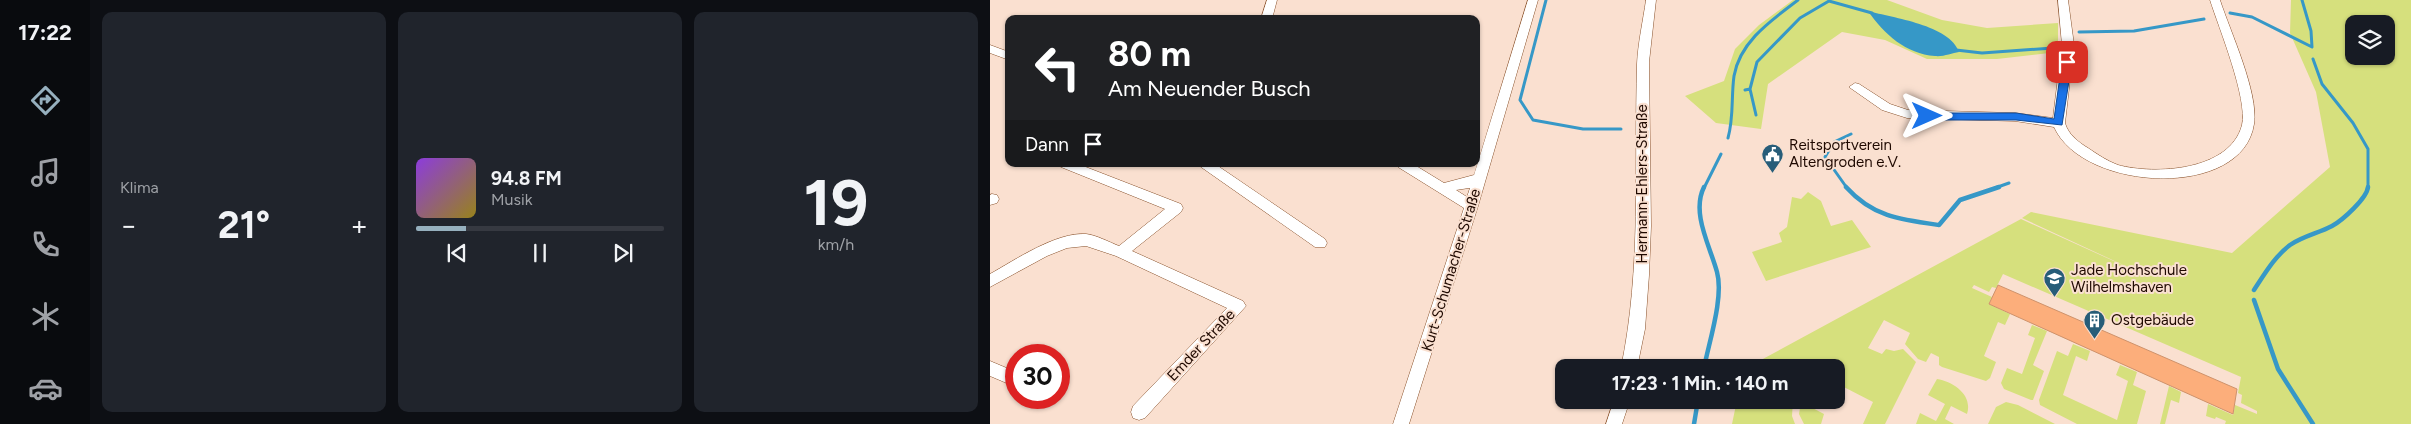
<!DOCTYPE html>
<html lang="de">
<head>
<meta charset="utf-8">
<style>
	body { margin:0; font-family:Figtree,sans-serif; background:#20242c; color:#f1f3f6; height:100vh; display:flex; flex-direction:column; font-size:19px; white-space:nowrap }
	* { box-sizing:border-box; margin:0 }
	p { font-size:16px; color:#9ea1a6 }
	.icon { flex:none; width:28px; height:28px; fill:none; stroke:currentColor; stroke-width:2; stroke-linecap:round; stroke-linejoin:round }
	.map { position:relative; flex:1; overflow:hidden }
	.side { display:flex; flex-direction:column; gap:12px; padding:12px; background:#0d0f14; width:900px }
	.side>* { flex:none }
	.hud { position:absolute; left:15px; top:15px; width:475px; height:152px; border-radius:10px; box-shadow:0 1px 4px #0004; background:#202124; color:#fff; overflow:hidden }
	.buttons { position:absolute; left:1355px; top:15px; display:grid; gap:10px }
	.buttons a { display:grid; place-items:center; width:50px; height:50px; border-radius:10px; background:#171b24; box-shadow:0 1px 4px #0004; font-size:25px }
	.speed { position:absolute; left:15px; top:344px; display:flex; gap:10px; font-size:25px; font-weight:700; text-align:center }
	.speed>* { display:grid; place-content:center; width:65px; height:65px; border-radius:50%; background:#171b24; box-shadow:0 1px 4px #0004; line-height:1 }
	.speed .limit { border:8px solid #d22; background:#fff; color:#111 }
	.pin { position:absolute; display:grid; place-items:center; width:42px; height:42px; color:#fff; margin:-21px; border-radius:10px; box-shadow:0 2px 8px #0006 }
	.me { position:absolute; width:55px; margin:-28px; rotate:90deg; stroke-linejoin:round; filter:drop-shadow(0 0 4px #0008) }
	.turn { display:flex; align-items:center; gap:18px; height:105px; padding:0 20px; font-size:22px }
	.turn .icon { width:65px; height:65px; stroke-width:2.5 }
	.turn b { display:block; font-size:35px; line-height:42px }
	.then { display:flex; align-items:center; height:48px; padding:0 20px; background:#0003; gap:10px; font-size:19px }
	.big { font-size:38px; font-weight:700; line-height:1.1 }
	.side .tile { flex:1; display:flex; flex-direction:column; justify-content:center; gap:8px; min-width:0; padding:0 18px; border-radius:10px; background:#20242c }
	.side .dial { align-items:center; gap:0 }
	.dial b { font-size:65px; line-height:1 }
	.song { display:flex; align-items:center; gap:15px }
	.cover { width:60px; height:60px; border-radius:8px; background:linear-gradient(135deg,hsl(270 70% 55%),hsl(50 70% 35%)) }
	.played { height:5px; border-radius:2px; background:linear-gradient(90deg,#96b0be 20%,#363941 20%) }
	.keys { display:flex; justify-content:space-around; direction:ltr }
	.heat { display:flex; justify-content:space-between; align-items:center; font-size:28px; direction:ltr }
	.side .tiles { flex:1; display:grid; gap:12px; grid-template-columns:repeat(3,1fr) }
	.trip { position:absolute; left:565px; top:359px; width:290px; height:50px; border-radius:10px; background:#171b24; box-shadow:0 1px 4px #0004; font-weight:700; line-height:50px; text-align:center }
	main { display:flex; flex:1; min-height:0 }
	.tabs { display:flex; flex-direction:column; width:90px; justify-content:space-around; align-items:center; background:#090b0e; color:#9ea1a6 }
	.tabs .icon { width:35px; height:35px }
	.tabs .selected { color:#96b0be }
	.tabs b { font-size:22px; color:#f1f3f6 }
	.map>svg:first-child { display:block }
	.green { fill:#d6e07d; fill-rule:evenodd }
	.water { fill:#3698c7 }
	.lines { fill:none; stroke-linecap:round; stroke-linejoin:round }
	.stream-far1 { stroke:#3698c7; stroke-width:3 }
	.stream { stroke:#3698c7; stroke-width:4.5 }
	.building { fill:#fcae7b; stroke:#ce926b }
	.minor-casing { stroke:#88512b; stroke-width:1 }
	.minor { fill:#fff; fill-rule:evenodd }
	.route { fill:#1a73e8; stroke:#114b97 }
	.labels { text-anchor:middle; stroke-width:4; stroke-linejoin:round; paint-order:stroke }
	.poi-label { font-size:15px; fill:#1f0900; stroke:#fae0d0; text-anchor:start }
	.street-label { font-size:15px; fill:#1f0900; stroke:#fae0d0 }
</style>
</head>
<body>
<main>
<nav class="tabs">
<b>17:22</b>
<svg class="icon selected" aria-label="directions" viewBox="0 0 24 24"><path d="M12 3l9 9-9 9-9-9zM9 14v-3h6M13 9l2 2-2 2"/></svg>
<svg class="icon" aria-label="music" viewBox="0 0 24 24"><path d="M9 18V5l10-2v13"/><circle cx="6" cy="18" r="3"/><circle cx="16" cy="16" r="3"/></svg>
<svg class="icon" aria-label="phone" viewBox="0 0 24 24"><path d="M5 4h4l2 5-3 2q2 4 5 5l2-3 5 2v4C11 20 4 13 5 4z"/></svg>
<svg class="icon" aria-label="climate" viewBox="0 0 24 24"><path d="M12 3v18M4 7l16 10M4 17L20 7"/></svg>
<svg class="icon" aria-label="car" viewBox="0 0 24 24"><path d="M5 17H2v-5l4-1 3-4h7l3 4 3 1v5h-3M9 17h6M6 11h13"/><circle cx="7" cy="17" r="2"/><circle cx="17" cy="17" r="2"/></svg>
</nav>
<section class="side">
<div class="tiles">
<div class="tile"><p>Klima</p>
<div class="heat"><a>−</a><b class="big">21°</b><a>+</a></div>
</div>
<div class="tile">
<div class="song"><i class="cover"></i><div><b>94.8 FM</b><p>Musik</p></div></div>
<div class="played"></div>
<div class="keys"><svg class="icon" aria-label="previous" viewBox="0 0 24 24"><path d="M18 5L8 12l10 7zM5 5v14"/></svg><svg class="icon" aria-label="pause" viewBox="0 0 24 24"><path d="M8 5v14M16 5v14"/></svg><svg class="icon" aria-label="next" viewBox="0 0 24 24"><path d="M6 5l10 7-10 7zM19 5v14"/></svg></div>
</div>
<div class="tile dial"><b>19</b><p>km/h</p></div>
</div>
</section>
<div class="map">
<svg width="1421" height="424" viewBox="0 0 1421 424">
	<rect width="100%" height="100%" fill="#fae0d0"/>
	<!-- green -->
	<path class="green" d="M 803,0 L 897,0 L 952,20 L 997,28 L 1068,23 L 1068,52 L 1007,59 L 937,59 L 895,40 L 852,32 L 778,84 L 771,129 L 726,123 L 695,96 L 734,81 L 745,49 L 769,25 Z
		M 1301,0 L 1421,0 L 1421,424 L 1235,424 L 1236,421 L 1226,417 L 1225,419 L 1216,416 L 1218,404 L 1243,415 L 1245,405 L 1267,414 L 1267,411 L 1251,403 L 1252,395 L 1248,393 L 1251,377 L 1013,274 L 1006,288 L 1002,287 L 999,292 L 984,285 L 982,288 L 1002,297 L 999,304 L 1020,314 L 1015,325 L 1008,322 L 994,356 L 1006,362 L 1000,378 L 996,381 L 952,367 L 949,365 L 949,357 L 941,353 L 936,362 L 928,359 L 915,344 L 920,333 L 894,320 L 878,348 L 892,354 L 896,349 L 904,351 L 913,349 L 926,362 L 895,424 L 873,424 L 883,402 L 846,383 L 846,368 L 758,367 L 1031,219 L 1159,277 L 1032,218 L 1041,212 L 1242,253 L 1340,167 L 1326,92 L 1300,33 ZM 1364,24 L 1396,24 L 1396,56 L 1364,56 Z
		M 818,192 L 831,201 L 841,226 L 862,220 L 881,247 L 776,281 L 762,252 L 792,242 L 789,233 L 797,227 L 802,197 L 811,199 Z
		M 1042,325 L 1057,331 L 1043,365 L 1054,371 L 1043,400 L 1041,400 L 1014,389 L 1011,383 L 1017,368 L 1032,374 L 1045,338 L 1038,335 Z
		M 1083,344 L 1100,351 L 1097,361 L 1086,356 L 1073,395 L 1127,420 L 1138,381 L 1126,375 L 1130,365 L 1147,372 L 1143,385 L 1156,391 L 1147,424 L 1087,424 L 1050,405 L 1049,400 L 1067,351 L 1078,356 Z
		M 947,379 C 964,382 983,395 977,414 L 961,406 L 955,419 L 964,424 L 926,424 L 930,413 L 946,421 L 955,404 L 938,395 Z
		M 1179,386 L 1191,392 L 1189,403 L 1181,400 L 1175,424 L 1170,424 Z
		M 747,400 L 803,400 L 802,416 L 805,424 L 742,424 Z
		M 811,402 L 834,414 L 831,424 L 814,424 L 809,414 Z
		M 1016,402 L 1028,405 L 1065,424 L 998,424 L 1006,407 Z"/>
	<!-- water -->
	<path class="water" d="M 878,11 C 903,18 960,25 969,52 C 962,53 953,57 945,56 C 916,54 894,34 878,11 Z"/>
	<g class="lines">
		<!-- stream-far1 -->
		<path class="stream-far1" d="M 556,0 L 530,100 L 543,120 L 593,129 L 631,129
			M 1240,13 L 1262,17 L 1322,47 L 1321,31 L 1312,0
			M 1089,32 L 1144,31 L 1214,19
			M 966,50 L 992,53 L 1063,48
			M 1323,59 L 1332,84 L 1363,123 L 1378,149 L 1378,188
			M 760,89 L 766,115
			M 755,90 L 760,89 L 767,62 L 810,18 L 839,1 L 882,13
			M 738,138 C 744,117 741,97 744,76 C 750,41 782,20 808,0
			M 714,188 L 731,154
			M 857,188 L 835,157 L 844,142 L 861,134
			M 1005,188 L 1019,183"/>
		<!-- stream -->
		<path class="stream" d="M 856,187 C 883,217 911,220 949,225 L 970,200 L 1009,187
			M 1264,290 C 1274,275 1285,256 1300,245 C 1313,236 1329,233 1342,226 C 1353,220 1377,198 1378,187
			M 1264,300 L 1288,369 L 1323,424
			M 714,368 C 719,342 734,297 727,272 C 720,246 701,213 714,187
			M 704,424 L 708,400"/>
	</g>
	<!-- building -->
	<path class="building" d="M 1008,285 L 1247,389 L 1243,414 L 999,304 Z"/>
	<g class="lines">
		<defs>
			<path id="minor" d="M 277,0 L 287,0 L 282,19 L 271,19 Z
				M 538,0 L 548,0 L 488,206 L 419,424 L 403,424 L 474,208 L 408,167 L 406,164 L 423,164 L 454,183 L 484,175 ZM 480,188 L 477,197 L 466,190 L 479,188 Z
				M 656,0 L 666,0 L 659,62 L 661,226 L 659,275 L 655,329 L 647,368 L 631,368 C 652,267 644,166 647,64 C 648,43 653,21 656,0 Z
				M 1068,0 L 1078,0 L 1084,45 L 1075,123 C 1078,134 1088,142 1098,148 C 1107,154 1117,161 1128,165 C 1165,175 1240,171 1252,125 C 1258,99 1229,28 1220,0 L 1230,0 C 1240,31 1269,93 1264,124 C 1253,200 1093,192 1064,127 L 1025,121 L 917,118 L 892,110 L 859,87 L 865,83 L 869,84 L 900,104 L 918,110 L 1025,113 L 1063,118 L 1072,45 Z
				M 0,45 L 19,52 L 19,60 L 0,53 Z
				M 70,164 L 88,164 L 191,204 L 193,208 L 191,212 L 142,251 L 253,301 L 256,306 L 155,418 L 149,420 L 143,418 L 141,412 L 143,406 L 237,308 L 126,256 L 96,246 L 77,248 L 57,256 L 0,287 L 0,274 C 25,260 66,232 96,234 C 106,235 119,242 129,246 L 175,209 L 71,167 Z
				M 210,164 L 225,164 L 335,239 L 337,243 L 335,247 L 325,247 L 211,167 Z
				M 2,194 L 7,195 L 9,199 L 7,203 L 0,205 L 0,195 Z
				M 0,361 L 26,372 L 26,387 L 0,376 Z
				M 624,400 L 640,400 L 632,424 L 616,424 Z"/>
		</defs>
		<!-- minor casing -->
		<use href="#minor" class="minor-casing"/>
		<!-- minor -->
		<use href="#minor" class="minor"/>
	</g>
	<!-- route -->
	<path class="route" d="M 1077,59 L 1082,62 L 1072,125 L 1026,120 L 937,120 L 932,116 L 937,113 L 1026,113 L 1064,119 L 1072,62 Z"/>
	<!-- icons -->
	<defs>
		<symbol id="civic-pin" viewBox="-11 -11 22 30"><path d="M0 17L-7.5 6A9.5 9.5 0 1 1 7.5 6Z" fill="#275d79" stroke="#fae0d0"/><path d="M-.6-6.5H3V-4.5H.6V-3L4-1V1h2V6H-6V1h2V-1L-.6-3ZM-1.2 2.5V6h2.4V2.5Z" fill="#fff"/></symbol>
		<symbol id="university-pin" viewBox="-11 -11 22 30"><path d="M0 17L-7.5 6A9.5 9.5 0 1 1 7.5 6Z" fill="#275d79" stroke="#fae0d0"/><path d="M0-5L7-2L0 1L-7-2ZM-4 1L0 2.5L4 1V4Q0 6-4 4Z" fill="#fff"/></symbol>
		<symbol id="building-pin" viewBox="-11 -11 22 30"><path d="M0 17L-7.5 6A9.5 9.5 0 1 1 7.5 6Z" fill="#275d79" stroke="#fae0d0"/><path d="M-4-6H4V6H1V3H-1V6H-4ZM-2.5-4.3h1.7v1.8h-1.7ZM.8-4.3h1.7v1.8H.8ZM-2.5-1h1.7V.8h-1.7ZM.8-1h1.7V.8H.8Z" fill="#fff"/></symbol>
	</defs>
	<g fill-rule="evenodd">
		<use href="#civic-pin" x="770" y="142" width="25" height="34"/>
		<use href="#university-pin" x="1052" y="266" width="25" height="34"/>
		<use href="#building-pin" x="1092" y="308" width="25" height="34"/>
	</g>
	<g class="labels">
		<!-- poi labels -->
		<g class="poi-label">
			<text x="799" y="150">Reitsportverein<tspan x="799" dy="17">Altengroden e.V.</tspan></text>
			<text x="1081" y="275">Jade Hochschule<tspan x="1081" dy="17">Wilhelmshaven</tspan></text>
			<text x="1121" y="325">Ostgebäude</text>
		</g>
		<!-- street labels -->
		<g class="street-label">
			<text transform="translate(652 184) rotate(-90)" y="5">Hermann-Ehlers-Straße</text>
			<text transform="translate(461 270) rotate(-73)" y="5">Kurt-Schumacher-Straße</text>
			<text transform="translate(211 345) rotate(-47)" y="5">Emder Straße</text>
		</g>
	</g>
</svg>
<div class="buttons">
<a><svg class="icon" aria-label="layers" viewBox="0 0 24 24"><path d="M12 4l9 5-9 5-9-5zM3 14l9 5 9-5"/></svg></a>
</div>
<div class="speed"><div class="limit">30</div></div>
<div class="pin" style="left:1077px;top:62px;background:#d93025"><svg class="icon" aria-label="arrive" viewBox="0 0 24 24"><path d="M6 21V4h12l-3 4 3 4H6"/></svg></div>
<svg class="me" style="left:937px;top:116px" viewBox="-20 -20 40 40"><path d="M0-17L14 15 0 8-14 15z" fill="#1a73e8" stroke="#fff" stroke-width="4"/></svg>
<div class="trip">17:23 · 1 Min. · 140 m</div>
<div class="hud">
<div class="turn"><svg class="icon" aria-label="left" viewBox="0 0 24 24"><path d="M17 20v-9H6M10 6l-5 5 5 5"/></svg><div><b>80 m</b>Am Neuender Busch</div></div>
<div class="then">Dann<svg class="icon" aria-label="arrive" viewBox="0 0 24 24"><path d="M6 21V4h12l-3 4 3 4H6"/></svg></div>
</div>
</div>
</main>
</body>
</html>
